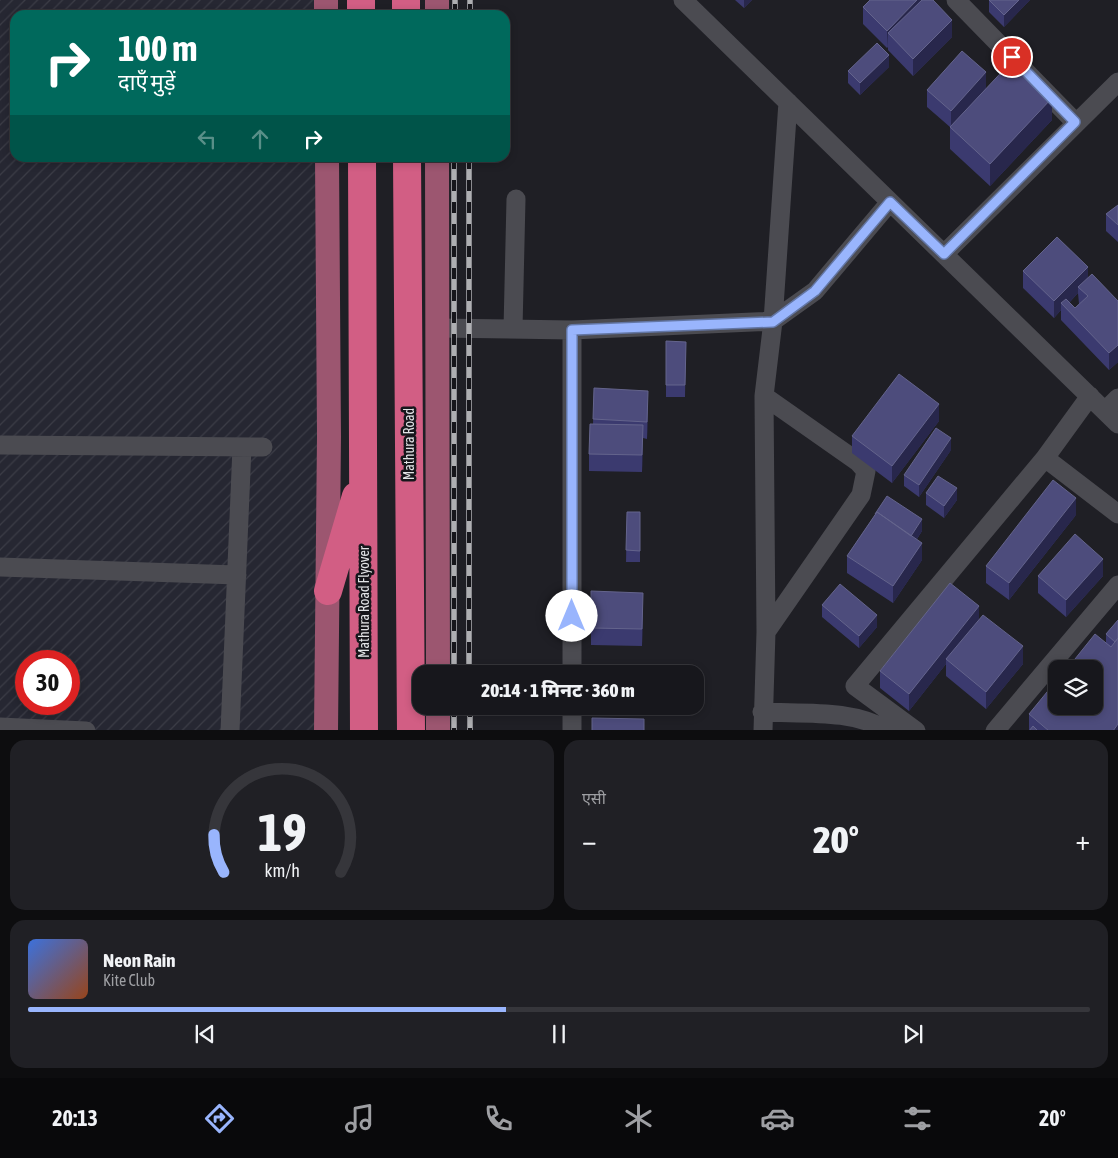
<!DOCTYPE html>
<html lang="hi">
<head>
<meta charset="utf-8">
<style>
	body { margin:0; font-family:"Asap Condensed","Noto Sans Devanagari",sans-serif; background:#202025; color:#f1f3f6; height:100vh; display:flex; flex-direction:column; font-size:19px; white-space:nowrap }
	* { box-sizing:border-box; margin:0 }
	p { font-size:16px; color:#9e9fa3 }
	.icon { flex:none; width:28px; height:28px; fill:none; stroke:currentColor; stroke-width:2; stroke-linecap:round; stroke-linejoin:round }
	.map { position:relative; height:730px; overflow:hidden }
	.sheet { display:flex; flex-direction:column; gap:10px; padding:10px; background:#0d0d0f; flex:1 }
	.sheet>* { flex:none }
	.hud { position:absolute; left:10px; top:10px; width:500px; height:152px; border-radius:15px; box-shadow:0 2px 8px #0003,0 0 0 1px #36363b; background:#00695c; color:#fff; overflow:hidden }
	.tools { position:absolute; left:1048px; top:660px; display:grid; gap:10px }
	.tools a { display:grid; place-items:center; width:55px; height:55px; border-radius:10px; background:#17171c; box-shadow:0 2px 8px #0003,0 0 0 1px #36363b; font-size:25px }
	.speed { position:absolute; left:15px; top:650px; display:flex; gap:10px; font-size:25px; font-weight:700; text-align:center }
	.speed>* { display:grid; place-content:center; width:65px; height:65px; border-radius:50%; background:#17171c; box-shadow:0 2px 8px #0003,0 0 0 1px #36363b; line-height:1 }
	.speed .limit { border:8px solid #d22; background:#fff; color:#111 }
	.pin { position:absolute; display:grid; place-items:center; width:42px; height:42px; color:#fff; margin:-21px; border:2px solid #fff; border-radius:50%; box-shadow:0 1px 5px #0007 }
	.me { position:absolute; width:55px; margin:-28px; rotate:0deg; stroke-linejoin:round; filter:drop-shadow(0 0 4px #0008) }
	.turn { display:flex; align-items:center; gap:18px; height:105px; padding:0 25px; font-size:22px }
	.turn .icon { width:65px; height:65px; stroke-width:2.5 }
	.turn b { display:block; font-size:35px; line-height:42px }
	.lanes { display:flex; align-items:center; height:48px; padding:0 25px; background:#0003; justify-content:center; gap:25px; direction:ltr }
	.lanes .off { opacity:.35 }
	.big { font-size:38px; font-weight:800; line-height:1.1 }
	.sheet .card { flex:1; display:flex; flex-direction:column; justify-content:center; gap:8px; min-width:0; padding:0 18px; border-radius:15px; background:#202025 }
	.sheet .dial { align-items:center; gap:0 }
	.dial svg { height:130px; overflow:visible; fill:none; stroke:#36363b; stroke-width:7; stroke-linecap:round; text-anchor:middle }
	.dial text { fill:#f1f3f6; stroke:none }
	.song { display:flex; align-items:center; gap:15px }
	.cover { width:60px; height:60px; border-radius:8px; background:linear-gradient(135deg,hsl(220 70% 55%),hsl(20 70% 35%)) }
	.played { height:5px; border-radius:2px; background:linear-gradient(90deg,#99b5fd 45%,#36363b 45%) }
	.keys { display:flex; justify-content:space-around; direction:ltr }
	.heat { display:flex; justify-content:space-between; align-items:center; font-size:28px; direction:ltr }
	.sheet .tiles { flex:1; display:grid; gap:10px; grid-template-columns:1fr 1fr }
	.card:last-child { grid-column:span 2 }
	.trip { position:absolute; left:412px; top:665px; width:292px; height:50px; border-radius:15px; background:#17171c; box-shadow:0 2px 8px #0003,0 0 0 1px #36363b; font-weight:800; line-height:50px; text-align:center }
	.tabs { display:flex; height:80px; justify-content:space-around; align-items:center; background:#09090b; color:#9e9fa3 }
	.tabs .icon { width:35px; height:35px }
	.tabs .active { color:#99b5fd }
	.tabs b { font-size:22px; color:#f1f3f6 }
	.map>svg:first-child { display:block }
	.industrial { fill:url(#industrial-furrows); fill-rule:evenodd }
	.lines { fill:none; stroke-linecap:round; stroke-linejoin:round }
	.minor { stroke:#4b4b51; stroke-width:19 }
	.major { stroke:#9c5670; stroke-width:24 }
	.highway { stroke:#d25e84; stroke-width:28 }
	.rail-casing { stroke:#aeafb2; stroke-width:5.5 }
	.rail { stroke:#16161b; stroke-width:4; stroke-dasharray:11; stroke-linecap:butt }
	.wall { fill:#3b3a6f; fill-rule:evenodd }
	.shaded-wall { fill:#28274c }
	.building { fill:#4d4c7c; stroke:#64648c }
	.route-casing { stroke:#6376a4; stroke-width:12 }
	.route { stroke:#99b5fd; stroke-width:9 }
	.labels { text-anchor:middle; stroke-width:5; stroke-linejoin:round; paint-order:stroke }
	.street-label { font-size:14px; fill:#e2e3e6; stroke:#16161b }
</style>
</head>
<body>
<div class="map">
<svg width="1118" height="731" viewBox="0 0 1118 731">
	<defs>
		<pattern id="industrial-furrows" width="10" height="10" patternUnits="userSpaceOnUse" patternTransform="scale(1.25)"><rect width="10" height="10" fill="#262732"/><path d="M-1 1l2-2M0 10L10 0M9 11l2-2" fill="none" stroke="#3b3c46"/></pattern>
	</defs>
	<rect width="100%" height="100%" fill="#1f1f25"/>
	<!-- industrial -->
	<path class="industrial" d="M 0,0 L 330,0 L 330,15 L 15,15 L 15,158 L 330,158 L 331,730 L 0,731 ZM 26,661 L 69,661 L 69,704 L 26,704 Z"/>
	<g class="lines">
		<!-- minor -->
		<path class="minor" d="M 683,0 L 1118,424
			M 956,0 L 1075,122
			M 944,254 L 1118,82
			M 437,328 L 572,330 L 773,321 L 815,291 L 890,202
			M 513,329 L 516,199
			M 572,330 L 572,674
			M 764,396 L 858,462 L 866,471 L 861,495 L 766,632
			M 1105,411 L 1118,398
			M 0,445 L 263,447
			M 1045,458 L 1118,514
			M 0,567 L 237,575
			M 572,706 L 572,731
			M 762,712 C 805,714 852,709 889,731
			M 0,727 L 86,731
			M 230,731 L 242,447
			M 763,731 L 766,632 L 764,396 L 773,321 L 788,102
			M 916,731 L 855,686 L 1045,458 L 1090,396
			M 995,731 L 1118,585"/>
		<!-- major -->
		<path class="major" d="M 326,0 L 326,15
			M 437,0 L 437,15
			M 437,158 L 438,674
			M 438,706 L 438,731
			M 326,731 L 329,436 L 327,158"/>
		<!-- highway -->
		<path class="highway" d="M 361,0 L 361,15
			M 406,0 L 406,15
			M 362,158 L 364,731
			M 407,158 L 411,731
			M 328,591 L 356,496"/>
		<defs>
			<path id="rail" d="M 455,15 L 455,0
				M 470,15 L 470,0
				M 454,158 L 454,674
				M 469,158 L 469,674
				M 454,706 L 454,731
				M 470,706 L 470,731"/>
		</defs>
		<!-- rail casing -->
		<use href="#rail" class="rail-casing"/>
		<!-- rail -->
		<use href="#rail" class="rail"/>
	</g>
	<!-- wall -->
	<path class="wall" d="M 735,0 L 752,0 L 744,8 Z
		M 989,0 L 1030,0 L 1004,27 L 989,12 Z
		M 863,7 L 952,37 L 913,76 L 888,50 L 888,47 L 887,48 L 863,24 Z
		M 889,67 L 860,95 L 848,83 L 848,71 Z
		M 986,89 L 1052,120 L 990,186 L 950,149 L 950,127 L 927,107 L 927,90 Z
		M 1118,205 L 1118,242 L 1106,231 L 1106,214 Z
		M 1023,271 L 1088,278 L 1118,301 L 1118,362 L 1109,370 L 1061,320 L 1061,310 L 1054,318 L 1023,288 ZM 1078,293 L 1079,304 L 1075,308 L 1069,303 Z
		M 666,341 L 686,342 L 685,397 L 666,397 Z
		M 594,388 L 648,408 L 647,439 L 643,438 L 642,472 L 589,471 L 589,454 L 593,424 Z
		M 939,421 L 892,483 L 852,453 L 852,436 Z
		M 951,450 L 919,497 L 904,486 L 904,475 Z
		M 926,493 L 957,500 L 944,518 L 926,505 Z
		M 627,512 L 640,512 L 640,562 L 626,562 Z
		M 875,514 L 922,531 L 917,539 L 922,560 L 893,603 L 847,573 L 847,556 L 875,515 Z
		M 1076,515 L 1009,600 L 986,583 L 986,566 Z
		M 1038,576 L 1103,576 L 1066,617 L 1038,593 Z
		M 822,605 L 877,627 L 859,648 L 822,617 Z
		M 643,610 L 642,646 L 591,645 L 591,628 Z
		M 979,620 L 1023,664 L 986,709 L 946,676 L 946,664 L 909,711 L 880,688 L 880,671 Z
		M 1118,620 L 1118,731 L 1029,731 L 1029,714 L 1106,643 L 1106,634 Z"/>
	<!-- shaded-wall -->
	<path class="shaded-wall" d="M 744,0 L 752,0 L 744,8 Z
		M 917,0 L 925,0 L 888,33 L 887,48 L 887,31 Z
		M 1019,0 L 1030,0 L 1004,27 L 1004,15 Z
		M 952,20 L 952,37 L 913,76 L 913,59 Z
		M 889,55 L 889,67 L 860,95 L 860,83 Z
		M 986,72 L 986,89 L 951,128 L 951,111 Z
		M 1052,98 L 1052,120 L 990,186 L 990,164 Z
		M 1088,267 L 1088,284 L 1078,287 L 1078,293 L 1065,307 L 1061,303 L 1061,310 L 1054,318 L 1054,301 Z
		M 1118,345 L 1118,362 L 1109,370 L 1109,353 Z
		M 648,391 L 648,408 L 647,439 L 647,422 Z
		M 939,404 L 939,421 L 892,483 L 892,466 Z
		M 643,425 L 643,442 L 642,472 L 642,455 Z
		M 951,438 L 951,450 L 919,497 L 919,485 Z
		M 957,488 L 957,500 L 944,518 L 944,506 Z
		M 1076,498 L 1076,515 L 1009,600 L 1009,583 Z
		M 922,519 L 922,531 L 910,549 L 910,538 Z
		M 922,543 L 922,560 L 893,603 L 893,586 Z
		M 1103,559 L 1103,576 L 1066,617 L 1066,600 Z
		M 643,593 L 643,610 L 642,646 L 642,629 Z
		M 979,606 L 979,623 L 946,659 L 946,664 L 909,711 L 909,694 Z
		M 877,615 L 877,627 L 859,648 L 859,636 Z
		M 1023,646 L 1023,664 L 986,709 L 986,692 Z
		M 1118,724 L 1118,731 L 1113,731 Z"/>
	<!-- building -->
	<path class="building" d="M 870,0 L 917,0 L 887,31 L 863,7 Z
		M 922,0 L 933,0 L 952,20 L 913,59 L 888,33 Z
		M 989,0 L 1019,0 L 1004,15 Z
		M 877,43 L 889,55 L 860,83 L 848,71 Z
		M 962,51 L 986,72 L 951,111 L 927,90 Z
		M 1012,61 L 1052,98 L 990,164 L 950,127 Z
		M 1118,205 L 1118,225 L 1106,214 Z
		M 1057,237 L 1088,267 L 1054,301 L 1023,271 Z
		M 1092,274 L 1118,301 L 1118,345 L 1109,353 L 1061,303 L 1066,299 L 1075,308 L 1088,296 L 1078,287 Z
		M 666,341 L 686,342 L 685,385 L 666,385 Z
		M 899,374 L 939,404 L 892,466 L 852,436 Z
		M 594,388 L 648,391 L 647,422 L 593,419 Z
		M 590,424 L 643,425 L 642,455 L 589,454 Z
		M 936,428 L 951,438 L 919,485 L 904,475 Z
		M 938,476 L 957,488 L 944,506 L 926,493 Z
		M 1053,480 L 1076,498 L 1009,583 L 986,566 Z
		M 887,496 L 922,519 L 911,536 L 877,512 L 875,514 Z
		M 627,512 L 640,512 L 640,551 L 626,550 Z
		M 877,512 L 922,543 L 893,586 L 847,556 Z
		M 1075,534 L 1103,559 L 1066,600 L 1038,576 Z
		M 950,583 L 979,606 L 909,694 L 880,671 Z
		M 840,584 L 877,615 L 859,636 L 822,605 Z
		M 591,591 L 643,593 L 642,629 L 591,628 Z
		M 983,615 L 1023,646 L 986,692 L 946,659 Z
		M 1118,620 L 1118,638 L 1115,642 L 1106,634 Z
		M 1095,634 L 1111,647 L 1118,638 L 1118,724 L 1113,731 L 1049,731 L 1029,714 L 1056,681 L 1056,706 L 1094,706 L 1094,669 L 1067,669 Z
		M 592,718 L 644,719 L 644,731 L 592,731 Z
		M 1033,726 L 1038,731 L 1029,731 Z"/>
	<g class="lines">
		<defs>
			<path id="route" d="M 572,616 L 572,330 L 773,322 L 815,291 L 890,202 L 944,254 L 1075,122 L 1012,57"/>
		</defs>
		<!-- route casing -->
		<use href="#route" class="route-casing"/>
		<!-- route -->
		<use href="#route" class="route"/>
	</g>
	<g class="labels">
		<!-- street labels -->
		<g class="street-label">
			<text transform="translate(409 444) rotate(-90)" y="5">Mathura Road</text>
			<text transform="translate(364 602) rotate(-90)" y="5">Mathura Road Flyover</text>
		</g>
	</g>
</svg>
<div class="tools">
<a><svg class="icon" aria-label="layers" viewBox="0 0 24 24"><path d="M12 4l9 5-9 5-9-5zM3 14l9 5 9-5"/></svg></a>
</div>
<div class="speed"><div class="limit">30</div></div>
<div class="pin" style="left:1012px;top:57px;background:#d93025"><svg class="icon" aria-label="arrive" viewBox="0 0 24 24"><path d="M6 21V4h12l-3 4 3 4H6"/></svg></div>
<svg class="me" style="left:572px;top:616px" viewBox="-20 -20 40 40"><circle r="19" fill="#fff"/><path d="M0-13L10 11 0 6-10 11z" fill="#99b5fd"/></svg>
<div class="trip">20:14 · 1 मिनट · 360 m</div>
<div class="hud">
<div class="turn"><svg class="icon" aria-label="right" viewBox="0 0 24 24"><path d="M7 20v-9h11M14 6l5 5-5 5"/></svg><div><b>100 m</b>दाएँ मुड़ें</div></div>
<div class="lanes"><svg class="icon off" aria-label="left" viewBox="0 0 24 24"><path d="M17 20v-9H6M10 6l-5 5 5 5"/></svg><svg class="icon off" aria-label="ahead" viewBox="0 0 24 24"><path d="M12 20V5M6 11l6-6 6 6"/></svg><svg class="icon" aria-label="right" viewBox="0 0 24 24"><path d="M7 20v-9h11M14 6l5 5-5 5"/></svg></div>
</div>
</div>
<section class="sheet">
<div class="tiles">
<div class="card dial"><svg viewBox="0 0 100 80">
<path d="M14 69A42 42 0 1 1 86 69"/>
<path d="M14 69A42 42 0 0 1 8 46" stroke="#99b5fd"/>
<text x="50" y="56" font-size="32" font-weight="700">19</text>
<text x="50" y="72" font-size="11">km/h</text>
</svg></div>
<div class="card"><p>एसी</p>
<div class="heat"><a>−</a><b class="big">20°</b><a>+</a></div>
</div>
<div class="card">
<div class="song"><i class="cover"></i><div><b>Neon Rain</b><p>Kite Club</p></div></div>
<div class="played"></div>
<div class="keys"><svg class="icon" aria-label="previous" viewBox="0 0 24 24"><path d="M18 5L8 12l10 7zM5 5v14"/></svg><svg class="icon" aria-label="pause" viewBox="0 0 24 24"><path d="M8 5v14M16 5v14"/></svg><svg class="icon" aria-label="next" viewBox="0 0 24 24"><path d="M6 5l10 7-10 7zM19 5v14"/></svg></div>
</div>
</div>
</section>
<nav class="tabs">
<b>20:13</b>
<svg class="icon active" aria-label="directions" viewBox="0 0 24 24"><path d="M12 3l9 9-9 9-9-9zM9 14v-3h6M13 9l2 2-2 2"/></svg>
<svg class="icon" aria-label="music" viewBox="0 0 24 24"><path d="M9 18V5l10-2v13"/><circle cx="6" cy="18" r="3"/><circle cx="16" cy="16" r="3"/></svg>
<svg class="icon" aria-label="phone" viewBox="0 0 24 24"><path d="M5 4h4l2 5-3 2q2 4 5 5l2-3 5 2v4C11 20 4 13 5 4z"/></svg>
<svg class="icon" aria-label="climate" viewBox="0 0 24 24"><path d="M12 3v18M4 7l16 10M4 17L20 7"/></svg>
<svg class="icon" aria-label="car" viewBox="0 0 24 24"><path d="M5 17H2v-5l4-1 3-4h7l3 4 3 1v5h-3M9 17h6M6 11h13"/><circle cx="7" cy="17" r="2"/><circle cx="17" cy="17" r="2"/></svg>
<svg class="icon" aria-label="filters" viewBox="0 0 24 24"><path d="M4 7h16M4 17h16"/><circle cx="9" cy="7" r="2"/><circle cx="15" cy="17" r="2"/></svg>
<b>20°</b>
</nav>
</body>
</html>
